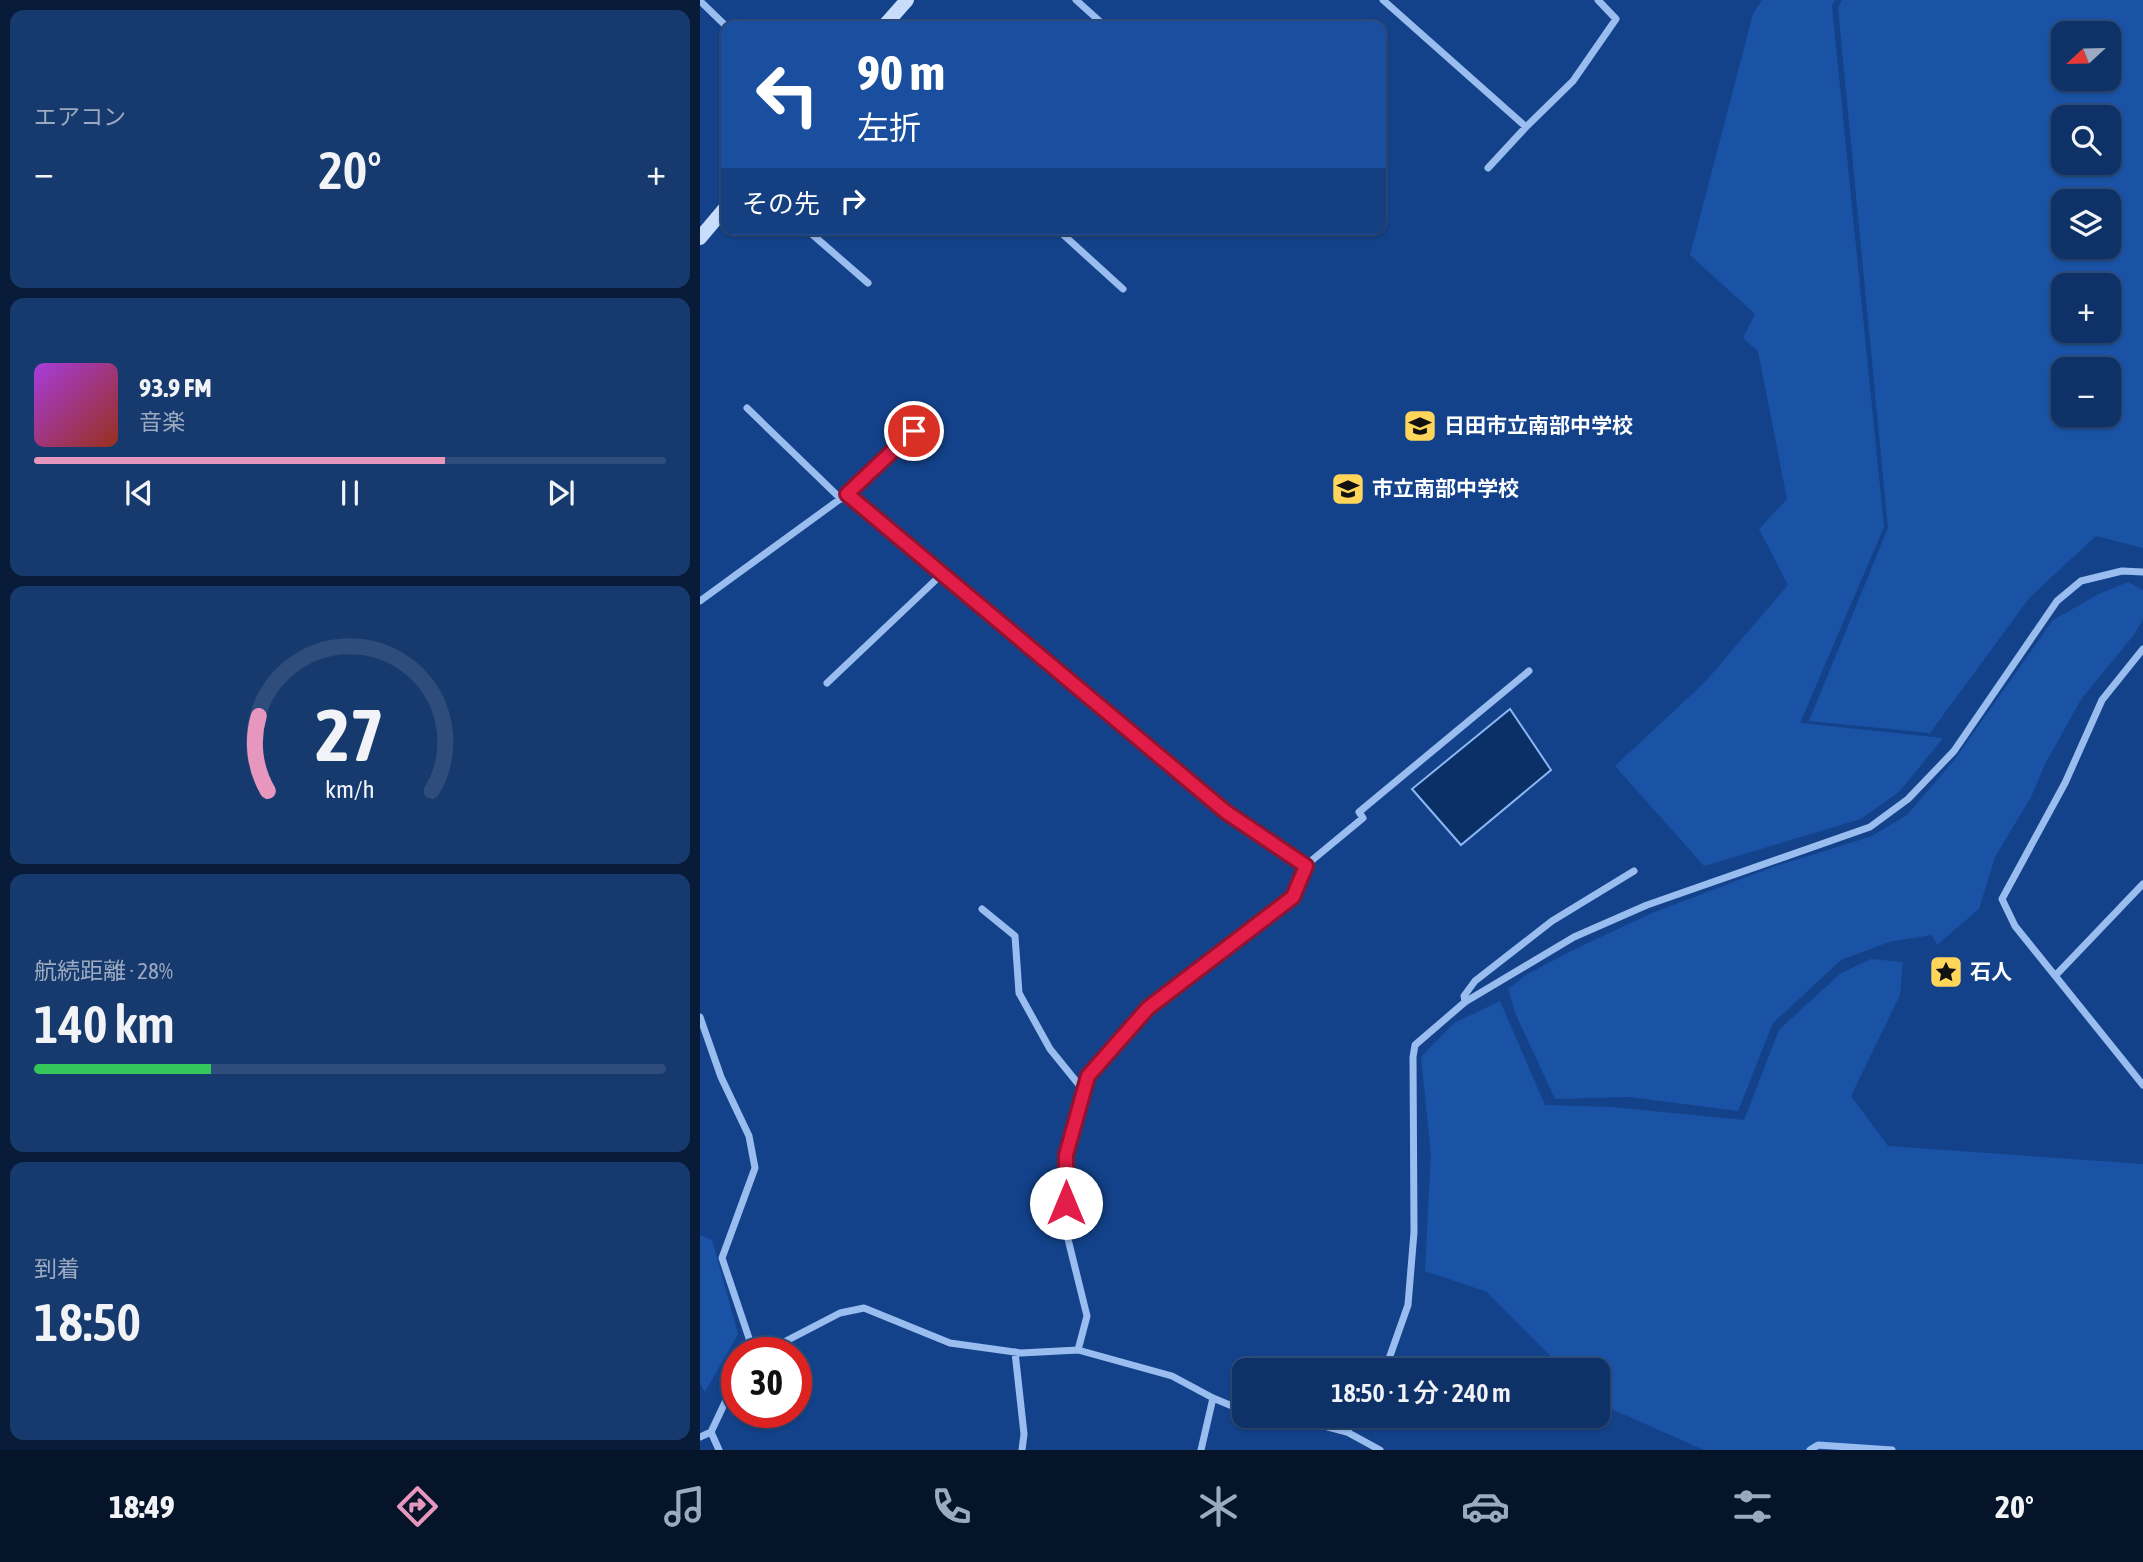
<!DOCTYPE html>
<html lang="ja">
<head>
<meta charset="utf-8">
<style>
	body { margin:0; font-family:"Asap Condensed","Noto Sans JP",sans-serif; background:#173a6e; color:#f1f3f6; height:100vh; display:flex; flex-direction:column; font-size:26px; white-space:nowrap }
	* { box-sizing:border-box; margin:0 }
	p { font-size:23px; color:#9baac0 }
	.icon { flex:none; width:38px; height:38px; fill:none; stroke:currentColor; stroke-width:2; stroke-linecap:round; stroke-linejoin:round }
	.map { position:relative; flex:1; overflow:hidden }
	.panel { display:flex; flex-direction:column; gap:10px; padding:10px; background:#081c39; width:700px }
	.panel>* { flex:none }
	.banner { position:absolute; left:21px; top:21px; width:665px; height:214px; border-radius:14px; box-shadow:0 2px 5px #0004,0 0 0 2px #2e4d7c; background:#1a4fa0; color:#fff; overflow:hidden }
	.needle { width:46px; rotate:248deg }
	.buttons { position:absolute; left:1351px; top:21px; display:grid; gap:14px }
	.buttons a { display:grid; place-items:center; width:70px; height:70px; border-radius:14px; background:#0e3268; box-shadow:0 2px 5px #0004,0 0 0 2px #2e4d7c; font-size:35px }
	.speed { position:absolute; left:21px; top:1337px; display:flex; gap:14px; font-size:35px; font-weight:700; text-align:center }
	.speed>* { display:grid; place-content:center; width:91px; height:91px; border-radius:50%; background:#0e3268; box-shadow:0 2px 5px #0004,0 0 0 2px #2e4d7c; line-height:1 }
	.speed .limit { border:10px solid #d22; background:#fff; color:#111 }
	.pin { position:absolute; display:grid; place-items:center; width:60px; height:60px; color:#fff; margin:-30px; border:4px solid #fff; border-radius:50%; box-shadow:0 2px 7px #0007 }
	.me { position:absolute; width:77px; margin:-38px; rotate:0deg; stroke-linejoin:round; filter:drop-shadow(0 0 5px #0008) }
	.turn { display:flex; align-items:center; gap:24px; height:147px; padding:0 21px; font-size:32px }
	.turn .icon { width:91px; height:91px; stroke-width:2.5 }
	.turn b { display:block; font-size:49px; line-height:60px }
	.then { display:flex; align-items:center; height:66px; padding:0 21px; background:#0003; gap:14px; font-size:26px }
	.big { font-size:52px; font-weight:600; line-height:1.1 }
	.panel .tile { flex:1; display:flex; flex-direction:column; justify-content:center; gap:10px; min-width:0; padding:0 24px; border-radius:14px; background:#173a6e }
	.panel .dial { align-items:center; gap:0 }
	.dial svg { height:182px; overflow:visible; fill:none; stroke:#2e4d7c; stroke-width:7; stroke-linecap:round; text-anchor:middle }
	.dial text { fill:#f1f3f6; stroke:none }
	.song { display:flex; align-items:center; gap:21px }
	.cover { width:84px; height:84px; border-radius:10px; background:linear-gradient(135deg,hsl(280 70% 55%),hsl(10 70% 35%)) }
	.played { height:7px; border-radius:4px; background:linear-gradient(90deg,#e797bd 65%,#2e4d7c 65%) }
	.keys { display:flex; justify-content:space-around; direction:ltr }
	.heat { display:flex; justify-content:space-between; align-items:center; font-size:38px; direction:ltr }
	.charge { height:10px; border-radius:5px; background:linear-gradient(90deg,#34c759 28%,#2e4d7c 0) }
	.trip { position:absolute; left:532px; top:1358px; width:378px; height:70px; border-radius:14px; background:#0e3268; box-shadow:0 2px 5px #0004,0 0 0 2px #2e4d7c; font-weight:600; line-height:70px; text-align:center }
	.dock { display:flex; height:112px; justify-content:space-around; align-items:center; background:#06142a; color:#9baac0 }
	.dock .icon { width:49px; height:49px }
	.dock .current { color:#e797bd }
	.dock b { font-size:32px; color:#f1f3f6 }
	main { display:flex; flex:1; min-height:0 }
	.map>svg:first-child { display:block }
	.green { fill:#1a53a5; fill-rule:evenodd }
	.water { fill:#0b2f67; stroke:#8bb7f4; stroke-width:2 }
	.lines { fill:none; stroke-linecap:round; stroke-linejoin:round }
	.minor { stroke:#9abdf0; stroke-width:7 }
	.secondary { stroke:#c8dcfb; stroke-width:14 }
	.route-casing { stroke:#92132f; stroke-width:18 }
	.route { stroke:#e11d48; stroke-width:12 }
	.labels { text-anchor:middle; stroke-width:7; stroke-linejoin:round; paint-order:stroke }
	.poi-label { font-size:21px; font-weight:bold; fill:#fff; stroke:#13428a; text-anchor:start }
</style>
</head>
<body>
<main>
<section class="panel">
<div class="tile"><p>エアコン</p>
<div class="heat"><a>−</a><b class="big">20°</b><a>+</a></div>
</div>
<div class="tile">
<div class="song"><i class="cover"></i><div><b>93.9 FM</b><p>音楽</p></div></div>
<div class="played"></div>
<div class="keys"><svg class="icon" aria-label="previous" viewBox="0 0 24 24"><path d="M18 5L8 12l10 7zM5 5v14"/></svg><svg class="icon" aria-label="pause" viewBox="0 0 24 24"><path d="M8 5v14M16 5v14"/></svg><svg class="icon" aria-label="next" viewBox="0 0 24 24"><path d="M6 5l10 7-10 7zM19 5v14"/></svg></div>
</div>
<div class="tile dial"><svg viewBox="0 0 100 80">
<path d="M14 69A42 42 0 1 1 86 69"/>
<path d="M14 69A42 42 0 0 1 10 36" stroke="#e797bd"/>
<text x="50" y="56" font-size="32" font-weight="700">27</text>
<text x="50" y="72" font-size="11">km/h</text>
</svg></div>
<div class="tile"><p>航続距離 · 28%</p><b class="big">140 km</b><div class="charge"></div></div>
<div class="tile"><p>到着</p><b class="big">18:50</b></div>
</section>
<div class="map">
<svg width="1443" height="1450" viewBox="0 0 1443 1450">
	<rect width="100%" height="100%" fill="#13428a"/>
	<!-- green -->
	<path class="green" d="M 1062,0 L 1135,0 L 1132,6 L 1184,527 L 1100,723 L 1243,738 L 1200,791 L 1161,819 L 1004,866 L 915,766 L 1006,681 L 1088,585 L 1059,529 L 1087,499 L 1058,351 L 1043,338 L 1055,314 L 990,255 L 1053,14 Z
		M 1142,0 L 1443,0 L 1443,548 L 1396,536 L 1330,597 L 1230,733 L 1109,721 L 1188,528 L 1138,8 ZM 1363,33 L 1409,33 L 1409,79 L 1363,79 ZM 1363,117 L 1409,117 L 1409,163 L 1363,163 ZM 1363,201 L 1409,201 L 1409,247 L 1363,247 ZM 1363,285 L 1409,285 L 1409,331 L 1363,331 ZM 1363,369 L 1409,369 L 1409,415 L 1363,415 Z
		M 1428,582 L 1443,590 L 1443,619 L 1433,636 L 1382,698 L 1345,764 L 1331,797 L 1295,857 L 1279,909 L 1237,945 L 1232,935 L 1189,942 L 1141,960 L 1073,1023 L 1038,1111 L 929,1097 L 855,1099 L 816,1015 L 808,989 L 826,975 L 871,951 L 952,913 L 1073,867 L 1172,836 L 1207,815 L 1255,759 L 1353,620 L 1399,594 Z
		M 1171,959 L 1203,962 L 1200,995 L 1151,1096 L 1188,1146 L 1443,1164 L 1443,1450 L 1004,1450 L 898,1403 L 898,1370 L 865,1370 L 787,1292 L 725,1271 L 731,1154 L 721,1057 L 754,1023 L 800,1001 L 845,1105 L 912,1107 L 1044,1120 L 1079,1030 L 1141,973 Z
		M 0,1235 L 12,1240 L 38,1334 L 5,1392 L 0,1384 Z"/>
	<!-- water -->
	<path class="water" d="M 810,709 L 851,770 L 761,845 L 712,789 Z"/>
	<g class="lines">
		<!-- minor -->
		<path class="minor" d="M 376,0 L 405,26
			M 683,0 L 826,127 L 873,81 L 916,19 L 898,0
			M 0,1 L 26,26
			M 788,168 L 826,127
			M 106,229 L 168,283
			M 357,229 L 423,289
			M 629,229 L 632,232
			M 47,408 L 141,499
			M 147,494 L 526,812 L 605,866
			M 0,601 L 147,494 L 214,431
			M 1443,649 L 1402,700 L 1365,783 L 1302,899 L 1315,926 L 1443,1085
			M 127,683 L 242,574
			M 282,909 L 315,936 L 319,993 L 350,1049 L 384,1091
			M 1356,975 L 1443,884
			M 765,1002 L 764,996 L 775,981 L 852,921 L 934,871
			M 0,1017 L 21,1077 L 49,1136 L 55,1168 L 22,1258 L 54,1353
			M 378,1350 L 387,1316 L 365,1227 L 366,1155 L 388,1076 L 448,1008 L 593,897 L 605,866 L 663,818 L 659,812 L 829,671
			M 315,1352 L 324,1434 L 322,1450
			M 63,1353 L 140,1313 L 164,1308 L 250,1343 L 321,1353 L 378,1350 L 472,1376 L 513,1398 L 544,1411
			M 685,1370 L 708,1305 L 714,1232 L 713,1057 L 715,1045 L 765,1002 L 874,937 L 947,905 L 1170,827 L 1208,799 L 1254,751 L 1357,601 L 1381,581 L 1422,571 L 1443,572
			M 558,1416 L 605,1421 L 647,1432 L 680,1450
			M 11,1432 L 19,1450
			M 647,1432 L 657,1416
			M 0,1437 L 11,1432 L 37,1377
			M 501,1450 L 513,1398
			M 1110,1450 L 1118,1445 L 1192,1450"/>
		<!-- secondary -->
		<path class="secondary" d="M 184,26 L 207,0
			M 0,238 L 26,207"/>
	</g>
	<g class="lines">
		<defs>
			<path id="route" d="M 214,431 L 147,494 L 526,812 L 606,866 L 593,897 L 448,1008 L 388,1076 L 366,1155 L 366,1203"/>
		</defs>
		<!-- route casing -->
		<use href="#route" class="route-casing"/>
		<!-- route -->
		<use href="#route" class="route"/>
	</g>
	<!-- icons -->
	<defs>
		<symbol id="school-square" viewBox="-11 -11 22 22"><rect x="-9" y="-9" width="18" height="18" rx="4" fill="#ffd659" stroke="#13428a"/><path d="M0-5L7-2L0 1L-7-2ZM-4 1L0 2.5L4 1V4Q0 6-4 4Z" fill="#111"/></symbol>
		<symbol id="sight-square" viewBox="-11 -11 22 22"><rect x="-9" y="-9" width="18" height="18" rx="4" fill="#ffd659" stroke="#13428a"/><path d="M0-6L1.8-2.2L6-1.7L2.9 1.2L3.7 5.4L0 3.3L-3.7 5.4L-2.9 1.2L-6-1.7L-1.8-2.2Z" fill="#111"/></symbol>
	</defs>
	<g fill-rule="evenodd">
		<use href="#school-square" x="701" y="407" width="38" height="38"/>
		<use href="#school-square" x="629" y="470" width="38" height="38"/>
		<use href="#sight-square" x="1227" y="953" width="38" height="38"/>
	</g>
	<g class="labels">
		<!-- poi labels -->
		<g class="poi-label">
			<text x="744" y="433">日田市立南部中学校</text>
			<text x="672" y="496">市立南部中学校</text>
			<text x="1270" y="979">石人</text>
		</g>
	</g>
</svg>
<div class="buttons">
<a><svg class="needle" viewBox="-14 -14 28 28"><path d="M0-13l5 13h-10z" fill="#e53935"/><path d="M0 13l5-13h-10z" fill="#9baac0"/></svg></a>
<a><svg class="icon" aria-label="search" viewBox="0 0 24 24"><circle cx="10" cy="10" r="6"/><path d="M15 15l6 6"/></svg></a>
<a><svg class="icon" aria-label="layers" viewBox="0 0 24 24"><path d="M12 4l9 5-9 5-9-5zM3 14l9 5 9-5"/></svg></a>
<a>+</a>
<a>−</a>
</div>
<div class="speed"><div class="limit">30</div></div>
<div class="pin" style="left:214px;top:431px;background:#d93025"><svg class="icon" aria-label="arrive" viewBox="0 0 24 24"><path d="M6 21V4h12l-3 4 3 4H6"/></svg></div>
<svg class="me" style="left:366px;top:1203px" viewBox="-20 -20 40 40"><circle r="19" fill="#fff"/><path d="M0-13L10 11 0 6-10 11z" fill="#e11d48"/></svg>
<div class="trip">18:50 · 1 分 · 240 m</div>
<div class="banner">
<div class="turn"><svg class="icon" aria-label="left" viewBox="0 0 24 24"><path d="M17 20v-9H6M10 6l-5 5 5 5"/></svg><div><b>90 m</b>左折</div></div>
<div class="then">その先<svg class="icon" aria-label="right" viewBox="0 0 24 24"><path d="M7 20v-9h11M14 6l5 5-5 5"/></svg></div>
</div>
</div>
</main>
<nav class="dock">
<b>18:49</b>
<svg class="icon current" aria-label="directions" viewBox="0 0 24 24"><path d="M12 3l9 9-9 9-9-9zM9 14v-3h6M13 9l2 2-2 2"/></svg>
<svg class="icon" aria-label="music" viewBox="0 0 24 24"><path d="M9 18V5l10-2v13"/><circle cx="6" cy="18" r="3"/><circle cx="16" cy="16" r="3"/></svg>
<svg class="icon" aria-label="phone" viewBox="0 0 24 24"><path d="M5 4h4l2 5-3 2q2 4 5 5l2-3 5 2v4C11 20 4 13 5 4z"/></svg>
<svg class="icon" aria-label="climate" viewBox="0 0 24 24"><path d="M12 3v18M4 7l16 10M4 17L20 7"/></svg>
<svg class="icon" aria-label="car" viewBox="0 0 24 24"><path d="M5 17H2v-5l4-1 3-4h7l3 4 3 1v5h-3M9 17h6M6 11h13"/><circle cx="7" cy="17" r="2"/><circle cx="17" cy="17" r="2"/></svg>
<svg class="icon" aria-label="filters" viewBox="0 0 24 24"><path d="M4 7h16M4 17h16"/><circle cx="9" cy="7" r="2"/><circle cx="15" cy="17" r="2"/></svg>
<b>20°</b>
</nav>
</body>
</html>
